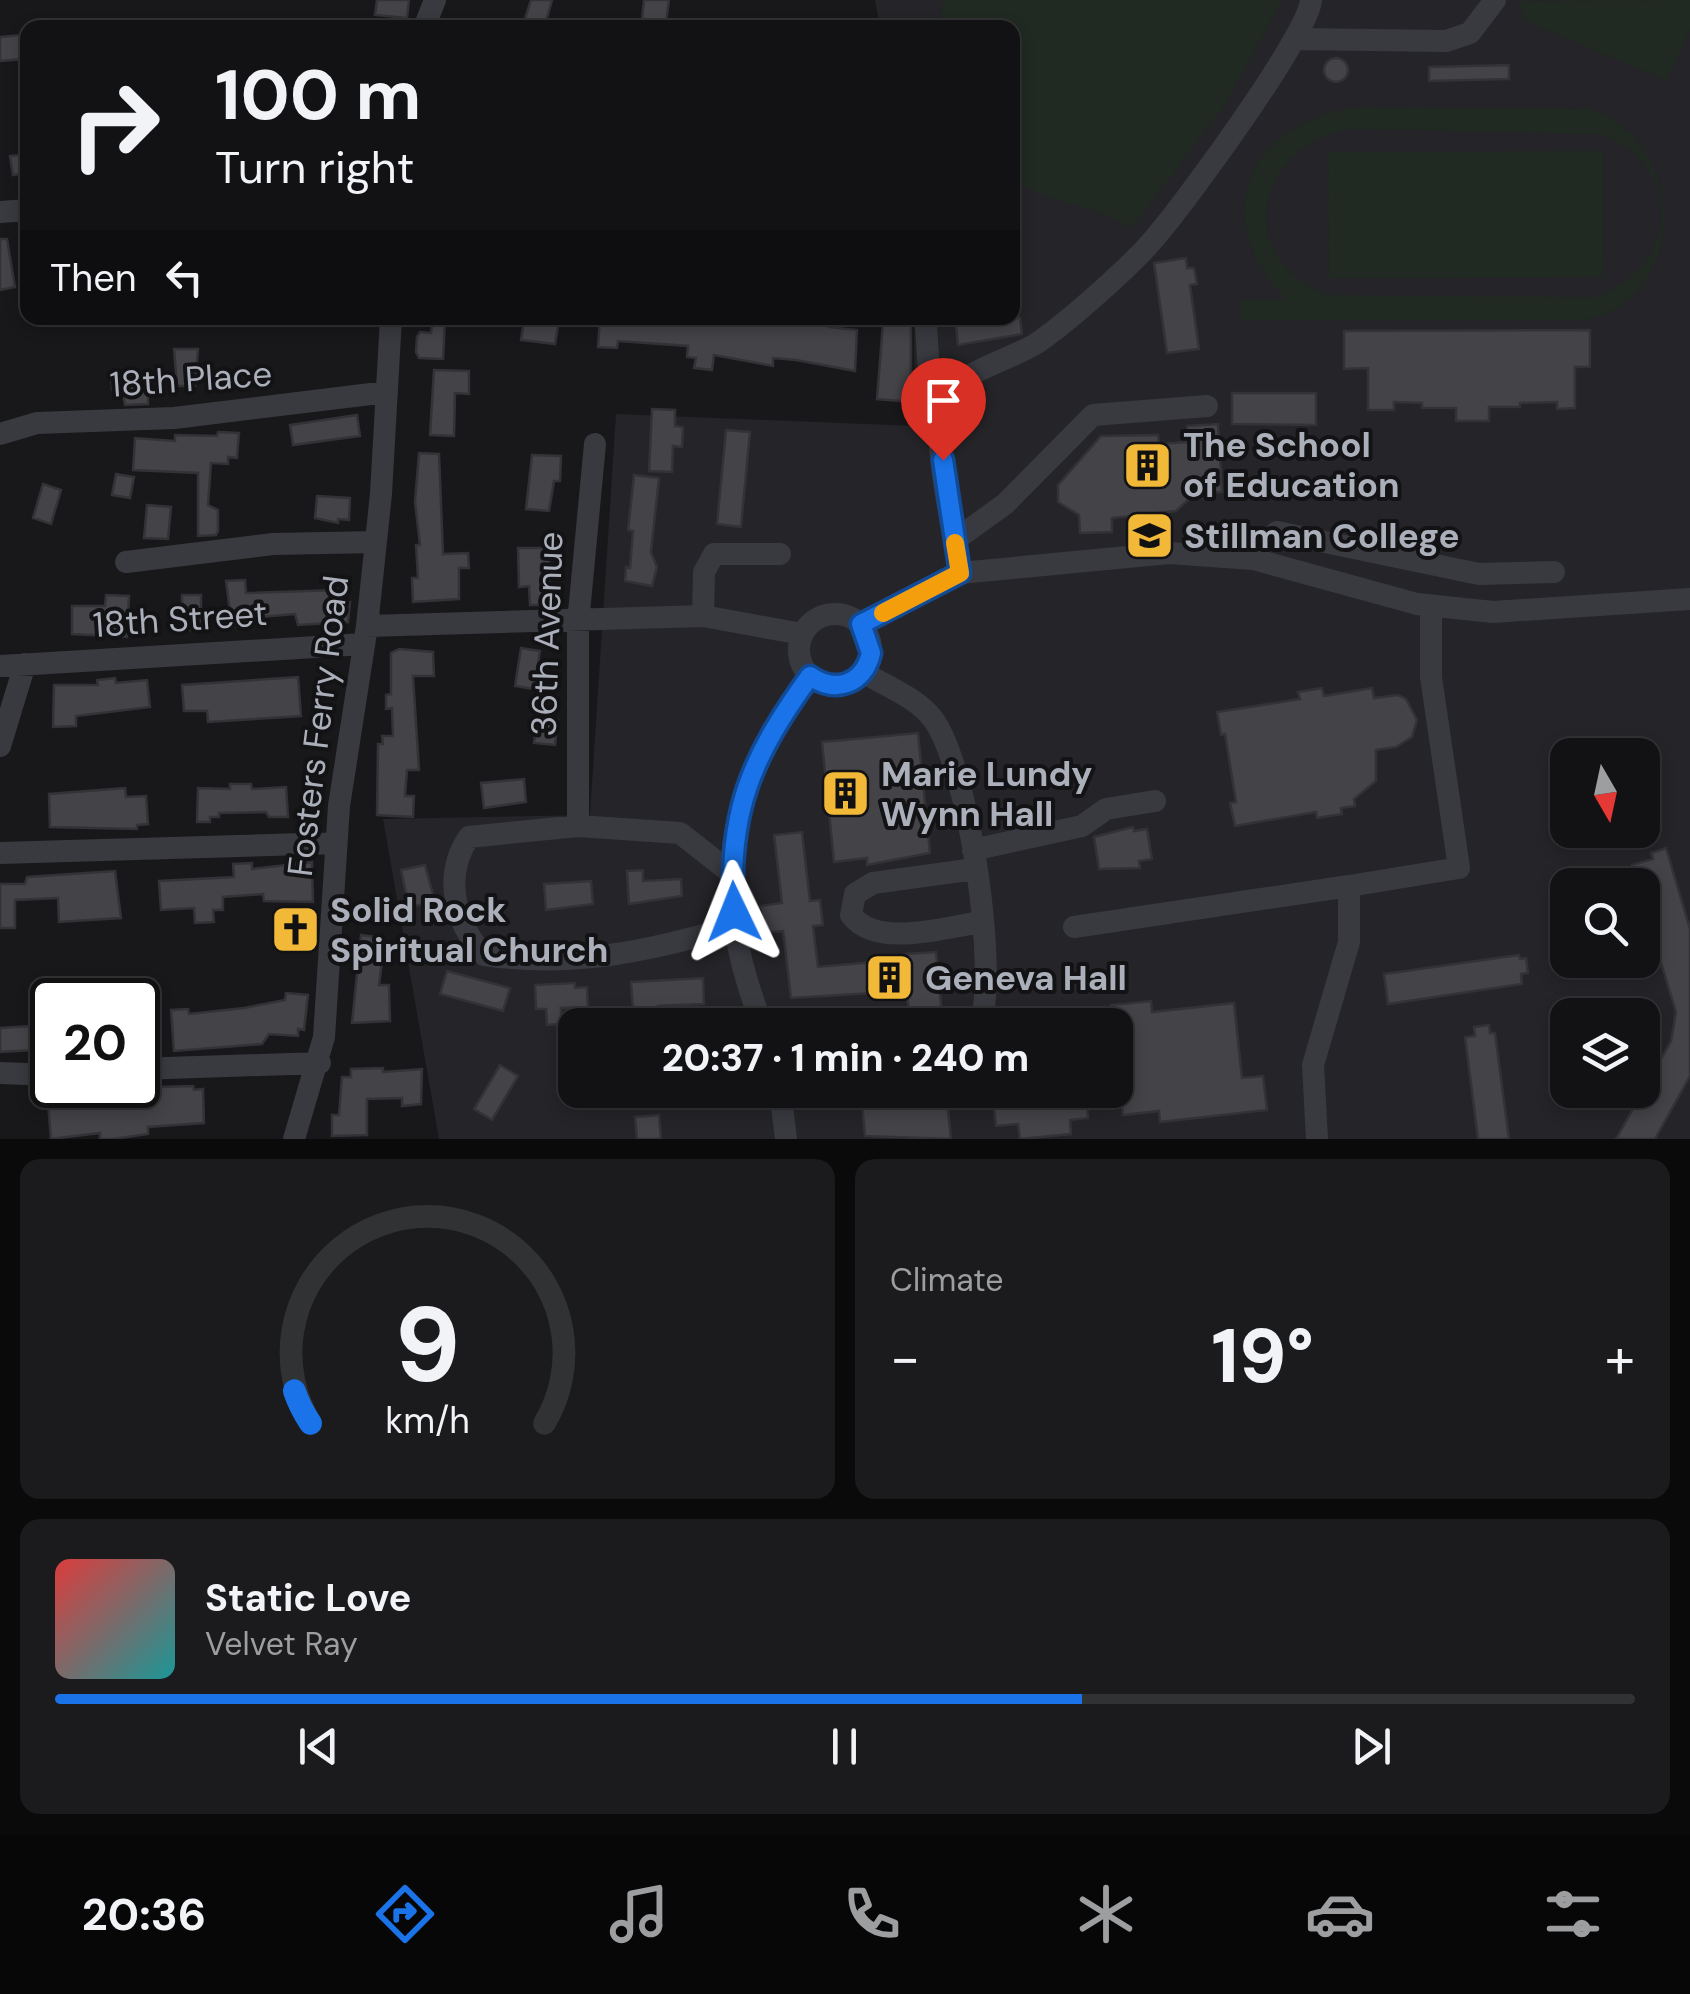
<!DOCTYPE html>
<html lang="en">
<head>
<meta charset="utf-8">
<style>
	body { margin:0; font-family:"DM Sans",sans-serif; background:#1b1b1d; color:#f1f3f6; height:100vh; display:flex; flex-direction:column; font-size:38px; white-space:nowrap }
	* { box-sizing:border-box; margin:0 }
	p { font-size:32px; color:#9c9ea0 }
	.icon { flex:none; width:55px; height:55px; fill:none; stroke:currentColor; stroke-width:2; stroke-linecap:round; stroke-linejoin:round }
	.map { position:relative; height:1139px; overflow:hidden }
	.drawer { display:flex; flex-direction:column; gap:20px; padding:20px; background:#0a0a0b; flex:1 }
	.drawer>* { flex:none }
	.guide { position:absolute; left:20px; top:20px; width:1000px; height:305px; border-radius:20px; box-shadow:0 5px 15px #0003,0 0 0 2px #313234; background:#121214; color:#f1f3f6; overflow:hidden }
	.needle { width:65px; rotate:171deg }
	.fabs { position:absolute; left:1550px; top:738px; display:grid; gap:20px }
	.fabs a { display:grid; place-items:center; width:110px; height:110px; border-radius:20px; background:#121214; box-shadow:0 5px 15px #0003,0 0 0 2px #313234; font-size:50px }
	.speed { position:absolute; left:30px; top:978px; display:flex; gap:20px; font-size:50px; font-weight:700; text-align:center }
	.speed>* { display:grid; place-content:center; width:130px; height:130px; border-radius:50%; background:#121214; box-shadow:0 5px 15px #0003,0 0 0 2px #313234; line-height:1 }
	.speed .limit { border:5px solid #111; border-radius:15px; background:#fff; color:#111 }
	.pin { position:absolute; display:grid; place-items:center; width:85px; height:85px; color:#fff; margin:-102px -42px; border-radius:50% 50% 50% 0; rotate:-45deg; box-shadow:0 0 10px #0007 }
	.pin .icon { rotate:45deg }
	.me { position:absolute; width:110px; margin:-55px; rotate:358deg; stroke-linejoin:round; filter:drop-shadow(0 0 8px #0008) }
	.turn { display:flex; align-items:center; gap:35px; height:210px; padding:0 30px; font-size:45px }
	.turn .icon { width:130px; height:130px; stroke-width:2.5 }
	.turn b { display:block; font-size:70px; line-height:85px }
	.then { display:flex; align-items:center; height:95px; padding:0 30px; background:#0003; gap:20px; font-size:38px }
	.big { font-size:75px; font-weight:800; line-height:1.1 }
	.drawer .tile { flex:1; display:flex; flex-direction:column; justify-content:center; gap:15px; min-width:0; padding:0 35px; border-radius:20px; background:#1b1b1d }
	.drawer .dial { align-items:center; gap:0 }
	.dial svg { height:260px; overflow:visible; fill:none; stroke:#313234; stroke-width:7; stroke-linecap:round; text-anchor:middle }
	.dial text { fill:#f1f3f6; stroke:none }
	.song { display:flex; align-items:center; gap:30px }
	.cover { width:120px; height:120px; border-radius:15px; background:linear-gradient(135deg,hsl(0 70% 55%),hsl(180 70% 35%)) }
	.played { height:10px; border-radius:5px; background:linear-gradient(90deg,#1a73e8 65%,#313234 65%) }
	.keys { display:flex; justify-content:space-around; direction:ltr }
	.heat { display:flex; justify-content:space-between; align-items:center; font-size:55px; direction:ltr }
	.drawer .tiles { flex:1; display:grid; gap:20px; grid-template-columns:1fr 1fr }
	.tile:last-child { grid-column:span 2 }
	.trip { position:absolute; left:558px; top:1008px; width:575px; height:100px; border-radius:20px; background:#121214; box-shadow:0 5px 15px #0003,0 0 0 2px #313234; font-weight:800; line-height:100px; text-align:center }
	.dock { display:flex; height:160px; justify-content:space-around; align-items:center; background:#070708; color:#9c9ea0 }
	.dock .icon { width:70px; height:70px }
	.dock .current { color:#1a73e8 }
	.dock b { font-size:45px; color:#f1f3f6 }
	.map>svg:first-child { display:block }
	.built { fill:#252428; fill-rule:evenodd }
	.green { fill:#202922; fill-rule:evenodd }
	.building { fill:#434348; stroke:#333237; stroke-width:2.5 }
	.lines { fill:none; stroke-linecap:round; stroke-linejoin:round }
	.minor { stroke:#393a40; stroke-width:22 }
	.route-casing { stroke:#114b97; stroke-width:25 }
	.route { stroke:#1a73e8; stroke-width:18 }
	.slow { stroke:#f59e0b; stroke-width:18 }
	.labels { text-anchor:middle; stroke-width:8; stroke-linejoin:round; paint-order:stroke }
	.street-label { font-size:35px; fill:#abafba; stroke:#131316 }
	.poi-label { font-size:35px; font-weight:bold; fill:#abafba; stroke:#131316; text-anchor:start }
</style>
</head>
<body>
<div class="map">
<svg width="1690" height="1139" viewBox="0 0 1690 1139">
	<rect width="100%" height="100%" fill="#18181b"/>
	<!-- built -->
	<path class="built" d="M 875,0 L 1690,0 L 1690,1139 L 439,1139 L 383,819 L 590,815 L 616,414 L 915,426 L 914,318 L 1012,318 L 1012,28 L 880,27 ZM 1568,755 L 1642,755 L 1642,830 L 1568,830 ZM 1568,885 L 1642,885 L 1642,960 L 1568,960 ZM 1568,1015 L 1642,1015 L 1642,1090 L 1568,1090 ZM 575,1025 L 1115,1025 L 1115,1090 L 575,1090 Z"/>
	<!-- green -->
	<path class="green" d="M 943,0 L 1280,0 L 1281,2 L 1226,104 L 1131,229 C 1099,203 1051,208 1013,178 L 1012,28 L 940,27 Z
		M 1690,0 L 1690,30 L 1667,81 L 1525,21 L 1519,1 Z
		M 1361,107 L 1591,109 C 1690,143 1690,299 1585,320 L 1241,320 L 1241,300 L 1286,299 C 1204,216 1250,119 1361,107 ZM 1349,129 L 1602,134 C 1687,169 1679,266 1595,297 L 1329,295 C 1234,261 1252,148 1349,129 Z
		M 1603,151 L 1604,277 L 1329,278 L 1328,152 Z"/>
	<!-- building -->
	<path class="building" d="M 377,0 L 409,0 L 407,18 L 375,15 Z
		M 531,0 L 552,0 L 544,28 L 522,28 Z
		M 644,0 L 669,0 L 666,22 L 642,19 Z
		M 22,35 L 25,59 L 0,61 L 0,37 Z
		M1324 70a12 12 0 1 1 24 0a12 12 0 1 1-24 0Z
		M 1509,65 L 1509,79 L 1429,81 L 1429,67 Z
		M 28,154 L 28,173 L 13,175 L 10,156 Z
		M 0,239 L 7,239 L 15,287 L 0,290 Z
		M 1186,258 L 1187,268 L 1194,268 L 1197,284 L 1190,285 L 1199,349 L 1167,353 L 1154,263 Z
		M 433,318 L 445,318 L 443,359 L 419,358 L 416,352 L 417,337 L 420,332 L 431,333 Z
		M 600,318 L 829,323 L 829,327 L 857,330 L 855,371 L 796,360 L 773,358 L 773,366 L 714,355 L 712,370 L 694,368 L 696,358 L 687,357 L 688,346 L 618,341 L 617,348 L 598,347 Z
		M 955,318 L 1020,318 L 1022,334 L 958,345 Z
		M 524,320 L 558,326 L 555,344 L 521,340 Z
		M 883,323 L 911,326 L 911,402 L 877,399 Z
		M 1590,330 L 1590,367 L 1575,367 L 1575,408 L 1557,409 L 1557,402 L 1520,403 L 1520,407 L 1489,407 L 1489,421 L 1456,421 L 1456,408 L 1422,408 L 1422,403 L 1394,402 L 1394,410 L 1368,410 L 1368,368 L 1344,369 L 1344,331 Z
		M 174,349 L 198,349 L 195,386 L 177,386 Z
		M 434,370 L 469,371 L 469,394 L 455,393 L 454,436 L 430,435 Z
		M 148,373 L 148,404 L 125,405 L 122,389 L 112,390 L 111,374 Z
		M 1232,393 L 1316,393 L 1316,425 L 1232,424 Z
		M 652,409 L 675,410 L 675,426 L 683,427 L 682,447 L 673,446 L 672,472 L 649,471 Z
		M 357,415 L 360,436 L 293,445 L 290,425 Z
		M 1218,424 L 1222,492 L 1202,493 L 1203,498 L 1189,499 L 1176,511 L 1112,518 L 1112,532 L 1080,533 L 1079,515 L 1058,502 L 1058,485 L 1101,436 L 1158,435 L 1159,444 L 1188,442 L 1187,426 Z
		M 726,430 L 750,432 L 741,527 L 717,524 Z
		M 218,432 L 239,433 L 237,458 L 228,457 L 228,464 L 211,463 L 208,505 L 218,510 L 218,531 L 216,535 L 198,536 L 198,473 L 133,470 L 135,438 L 175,441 L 175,435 L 217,436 Z
		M 419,453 L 439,454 L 443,554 L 468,553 L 469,568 L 459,568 L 459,599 L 413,602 L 412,578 L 418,578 L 416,545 L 420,545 L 415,502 Z
		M 532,455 L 561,456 L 560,481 L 554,481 L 549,511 L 526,509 Z
		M 116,474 L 134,477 L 130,498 L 112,495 Z
		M 634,475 L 659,478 L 651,552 L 657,567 L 652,586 L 625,581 L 626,567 L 630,568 L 633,531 L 628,530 Z
		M 43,484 L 61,490 L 51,524 L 33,518 Z
		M 317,496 L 350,498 L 349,520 L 338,519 L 338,523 L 315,518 Z
		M 147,505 L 171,507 L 168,539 L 144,538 Z
		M 518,548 L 549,548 L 550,605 L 530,605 L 529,586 L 519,587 Z
		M 245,580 L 246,593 L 338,590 L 338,601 L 350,602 L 348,622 L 298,625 L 295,614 L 248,618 L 244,626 L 232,627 L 226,581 Z
		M 106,595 L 129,596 L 127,637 L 72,634 L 72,606 L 105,606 Z
		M 182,595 L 201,595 L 201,630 L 182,630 Z
		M 521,648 L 540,651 L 534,689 L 515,686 Z
		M 399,649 L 433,652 L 434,676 L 413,676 L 419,770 L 407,770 L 405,796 L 414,796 L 413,817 L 377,815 L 378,744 L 383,744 L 382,736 L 393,736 L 392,708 L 386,709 L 386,695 L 391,694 L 391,653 Z
		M 298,677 L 301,716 L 208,722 L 207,711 L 184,711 L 182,685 Z
		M 115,678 L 116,683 L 147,680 L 150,707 L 76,716 L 76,726 L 53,727 L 54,685 L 98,685 L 97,680 Z
		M 1322,688 L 1324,696 L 1372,688 L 1374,698 L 1398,695 L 1406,699 L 1417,720 L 1412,737 L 1396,747 L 1376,750 L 1376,781 L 1354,799 L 1355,806 L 1341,808 L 1342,814 L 1317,818 L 1316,812 L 1235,826 L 1230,803 L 1236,802 L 1225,734 L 1221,735 L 1217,712 L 1300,699 L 1298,692 Z
		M 537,719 L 558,720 L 555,745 L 534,743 Z
		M 918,733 L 930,853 L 867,865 L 867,858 L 834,862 L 822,742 Z
		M 524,779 L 526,802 L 484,808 L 481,783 Z
		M 230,784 L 251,784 L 252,789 L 286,787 L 288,817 L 269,817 L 266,812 L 219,813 L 219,817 L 210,817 L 210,822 L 197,822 L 198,788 L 230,789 Z
		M 125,788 L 126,797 L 146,796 L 148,824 L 137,825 L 137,829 L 50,827 L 49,794 Z
		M 1133,827 L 1134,831 L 1147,829 L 1152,859 L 1139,861 L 1140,868 L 1099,869 L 1094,837 Z
		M 802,832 L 810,901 L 820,900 L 823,925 L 813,926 L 818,967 L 906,959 L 906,954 L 936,952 L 943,1025 L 910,1025 L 907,991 L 791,998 L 783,931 L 763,933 L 760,906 L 782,903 L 774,835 Z
		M 1666,848 L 1690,929 L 1690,1076 L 1655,1139 L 1616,1139 L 1671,1041 L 1676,1012 L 1642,900 L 1642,885 L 1638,885 L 1632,865 L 1653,859 L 1651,853 Z
		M 312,862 L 313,902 L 264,901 L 263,894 L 223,897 L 223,910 L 213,910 L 214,922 L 195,923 L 194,908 L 161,910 L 159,881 L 234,877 L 233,864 L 252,863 L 252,869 Z
		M 425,865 L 435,902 L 409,907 L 401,870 Z
		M 643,870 L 643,881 L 681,879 L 682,896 L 629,904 L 627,871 Z
		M 115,871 L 121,918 L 59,922 L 58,898 L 15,900 L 15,928 L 0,928 L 0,884 L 25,884 L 27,877 Z
		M 591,881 L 593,904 L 546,910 L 544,884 Z
		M 361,935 L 377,937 L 376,953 L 383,954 L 379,985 L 389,985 L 390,1021 L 352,1023 Z
		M 1519,955 L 1520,959 L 1526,958 L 1528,973 L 1521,974 L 1522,984 L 1388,1004 L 1384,974 Z
		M 447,971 L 510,988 L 503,1011 L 440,994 Z
		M 703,978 L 704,1004 L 658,1006 L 659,1025 L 634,1025 L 631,982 Z
		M 575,983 L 575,988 L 587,987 L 588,1007 L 561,1008 L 561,1024 L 547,1025 L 546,1009 L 536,1009 L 535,985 Z
		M 286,993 L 308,995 L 304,1030 L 298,1029 L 298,1036 L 269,1034 L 262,1044 L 174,1051 L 171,1010 L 188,1009 L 189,1014 L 244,1008 L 285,1000 Z
		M 1151,1001 L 1152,1012 L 1234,1003 L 1242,1078 L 1263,1076 L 1267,1110 L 1160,1122 L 1159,1111 L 1123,1115 L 1111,1005 Z
		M 29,1014 L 50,1015 L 52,1049 L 0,1052 L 0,1028 L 31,1026 Z
		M 1489,1025 L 1490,1033 L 1495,1033 L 1509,1139 L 1478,1139 L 1465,1037 L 1475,1036 L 1474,1027 Z
		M 500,1065 L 518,1076 L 492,1120 L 474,1109 Z
		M 383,1068 L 383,1072 L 422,1069 L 421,1104 L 402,1106 L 402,1098 L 367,1099 L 367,1135 L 332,1136 L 332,1115 L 339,1115 L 342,1077 L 351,1077 L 351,1069 Z
		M 193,1086 L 194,1090 L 203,1089 L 204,1123 L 148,1127 L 148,1134 L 113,1139 L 100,1139 L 100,1133 L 51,1139 L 48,1103 L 91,1102 L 91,1097 L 159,1093 L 159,1087 Z
		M 844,1090 L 881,1090 L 882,1099 L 946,1092 L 951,1139 L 865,1136 L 862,1103 L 845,1105 Z
		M 992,1090 L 1086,1090 L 1088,1118 L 1070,1120 L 1071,1134 L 1020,1139 L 1018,1124 L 996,1126 Z
		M 659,1115 L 661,1139 L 637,1139 L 635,1117 Z"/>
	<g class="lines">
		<!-- minor -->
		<path class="minor" d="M 424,28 L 435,0
			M 1296,39 L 1446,41 L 1470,33 L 1495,0
			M 0,212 L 28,210
			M 926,326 L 929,372 L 946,399
			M 0,434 L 37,423 L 174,418 L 387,392
			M 1277,532 L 1479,574 L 1554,572
			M 955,540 L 1005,504 L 1093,415 L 1207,406
			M 780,554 L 714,554 L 704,572 L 703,616 L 802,634
			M 126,562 L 273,544 L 376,542
			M 960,573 C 954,535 932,442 942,407 C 952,370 1013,361 1040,341 C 1071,319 1135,263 1158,234 C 1187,200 1309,34 1311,0
			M799 650a36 36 0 1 1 72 0a36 36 0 1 1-72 0Z
			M 861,624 L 960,573 L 1169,553 L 1253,559 L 1417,604 L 1493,612 L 1690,599
			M 367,626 L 703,616
			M 0,666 L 364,644
			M 863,672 C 887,687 916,697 933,719 C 968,766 999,969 980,1025
			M 0,746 L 25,664
			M 578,826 L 578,623 L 595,444
			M 973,850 L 1082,826 L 1106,809 L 1155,801
			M 0,853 L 336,843
			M 975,869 L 873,883 L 855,894 L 851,915 C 877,949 945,927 982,922
			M 731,873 L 680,833 L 578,826 L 469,837 C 443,875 454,922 484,955 C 573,968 650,951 736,926
			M 1074,927 L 1349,886
			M 762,1025 C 709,886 723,796 810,676
			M 138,1069 L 320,1063
			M 0,1073 L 52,1075
			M 780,1090 L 786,1139
			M 294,1139 L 324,1037 L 339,806 L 367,626 L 381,494 L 391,318
			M 1317,1139 L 1313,1065 L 1349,942 L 1349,886 L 1459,868 L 1431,677 L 1431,606"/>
	</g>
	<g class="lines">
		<defs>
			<path id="route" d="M 734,912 C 727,812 752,756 810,676 C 836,694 864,684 871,653 L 861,624 L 960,573 L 943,460"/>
		</defs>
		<!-- route casing -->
		<use href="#route" class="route-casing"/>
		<!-- route -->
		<use href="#route" class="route"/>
		<!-- slow -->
		<path class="slow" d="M 883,613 L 960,573 L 955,543"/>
	</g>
	<!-- icons -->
	<defs>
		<symbol id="building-square" viewBox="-11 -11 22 22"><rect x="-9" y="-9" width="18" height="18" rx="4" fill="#f2b939" stroke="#131316"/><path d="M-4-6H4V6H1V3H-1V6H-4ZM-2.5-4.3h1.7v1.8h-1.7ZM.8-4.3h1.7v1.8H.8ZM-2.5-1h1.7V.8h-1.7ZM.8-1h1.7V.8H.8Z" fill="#111"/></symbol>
		<symbol id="university-square" viewBox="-11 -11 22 22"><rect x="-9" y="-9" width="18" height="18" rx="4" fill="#f2b939" stroke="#131316"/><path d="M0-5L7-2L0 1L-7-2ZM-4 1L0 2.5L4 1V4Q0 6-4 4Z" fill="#111"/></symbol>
		<symbol id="church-square" viewBox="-11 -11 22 22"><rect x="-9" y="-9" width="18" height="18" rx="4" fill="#f2b939" stroke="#131316"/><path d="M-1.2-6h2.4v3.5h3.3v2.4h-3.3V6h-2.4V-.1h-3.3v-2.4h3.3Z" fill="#111"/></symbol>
	</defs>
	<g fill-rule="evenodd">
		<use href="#building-square" x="1120" y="438" width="55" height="55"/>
		<use href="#university-square" x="1122" y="508" width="55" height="55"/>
		<use href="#building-square" x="818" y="766" width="55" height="55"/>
		<use href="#church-square" x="268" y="902" width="55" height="55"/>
		<use href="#building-square" x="862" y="950" width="55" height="55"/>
	</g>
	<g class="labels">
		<!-- street labels -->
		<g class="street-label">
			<text transform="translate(191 379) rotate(-4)" y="12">18th Place</text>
			<text transform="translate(180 619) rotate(-4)" y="12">18th Street</text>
			<text transform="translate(547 634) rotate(-88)" y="12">36th Avenue</text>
			<text transform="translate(318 726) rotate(-83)" y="12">Fosters Ferry Road</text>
		</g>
		<!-- poi labels -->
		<g class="poi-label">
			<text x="1183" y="457">The School<tspan x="1183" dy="40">of Education</tspan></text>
			<text x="1184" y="548">Stillman College</text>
			<text x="881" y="786">Marie Lundy<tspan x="881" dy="40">Wynn Hall</tspan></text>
			<text x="330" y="922">Solid Rock<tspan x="330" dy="40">Spiritual Church</tspan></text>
			<text x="925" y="990">Geneva Hall</text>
		</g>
	</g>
</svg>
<div class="fabs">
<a><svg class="needle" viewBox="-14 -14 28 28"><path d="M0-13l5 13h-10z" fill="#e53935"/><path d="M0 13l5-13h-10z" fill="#9c9ea0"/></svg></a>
<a><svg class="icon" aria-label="search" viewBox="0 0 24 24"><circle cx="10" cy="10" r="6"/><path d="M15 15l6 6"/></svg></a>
<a><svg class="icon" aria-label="layers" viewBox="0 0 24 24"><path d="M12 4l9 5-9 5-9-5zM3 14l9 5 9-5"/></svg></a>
</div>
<div class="speed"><div class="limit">20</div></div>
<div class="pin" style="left:943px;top:460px;background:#d93025"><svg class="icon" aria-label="arrive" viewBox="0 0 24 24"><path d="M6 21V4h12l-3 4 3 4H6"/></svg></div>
<svg class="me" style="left:734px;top:912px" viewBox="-20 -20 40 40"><path d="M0-17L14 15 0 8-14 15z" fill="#1a73e8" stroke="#fff" stroke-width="4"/></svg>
<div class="trip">20:37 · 1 min · 240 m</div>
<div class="guide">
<div class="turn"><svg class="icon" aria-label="right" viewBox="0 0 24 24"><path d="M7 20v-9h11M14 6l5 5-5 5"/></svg><div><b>100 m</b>Turn right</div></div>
<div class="then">Then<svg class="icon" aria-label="left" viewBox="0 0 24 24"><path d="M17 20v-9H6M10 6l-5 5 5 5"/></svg></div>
</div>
</div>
<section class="drawer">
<div class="tiles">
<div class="tile dial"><svg viewBox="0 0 100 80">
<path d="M14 69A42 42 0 1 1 86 69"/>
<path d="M14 69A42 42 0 0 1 9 59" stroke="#1a73e8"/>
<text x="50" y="56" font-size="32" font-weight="700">9</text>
<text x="50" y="72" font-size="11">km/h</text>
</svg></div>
<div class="tile"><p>Climate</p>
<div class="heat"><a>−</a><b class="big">19°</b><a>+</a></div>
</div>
<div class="tile">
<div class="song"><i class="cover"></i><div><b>Static Love</b><p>Velvet Ray</p></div></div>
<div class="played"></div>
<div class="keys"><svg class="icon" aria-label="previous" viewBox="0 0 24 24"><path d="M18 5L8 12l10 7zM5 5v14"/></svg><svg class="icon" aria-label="pause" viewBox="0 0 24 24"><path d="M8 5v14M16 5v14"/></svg><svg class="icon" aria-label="next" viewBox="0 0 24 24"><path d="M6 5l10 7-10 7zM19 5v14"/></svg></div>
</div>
</div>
</section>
<nav class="dock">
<b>20:36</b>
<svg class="icon current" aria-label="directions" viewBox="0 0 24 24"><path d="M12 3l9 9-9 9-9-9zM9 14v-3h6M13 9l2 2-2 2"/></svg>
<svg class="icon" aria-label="music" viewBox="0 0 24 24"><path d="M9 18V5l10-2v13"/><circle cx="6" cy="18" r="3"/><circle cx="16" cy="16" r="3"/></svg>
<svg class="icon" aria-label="phone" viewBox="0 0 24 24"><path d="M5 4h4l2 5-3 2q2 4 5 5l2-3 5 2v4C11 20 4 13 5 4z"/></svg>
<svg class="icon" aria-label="climate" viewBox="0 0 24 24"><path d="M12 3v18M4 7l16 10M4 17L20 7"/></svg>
<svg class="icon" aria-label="car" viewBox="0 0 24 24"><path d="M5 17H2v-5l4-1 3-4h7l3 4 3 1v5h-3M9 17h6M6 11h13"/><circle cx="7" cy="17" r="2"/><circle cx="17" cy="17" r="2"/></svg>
<svg class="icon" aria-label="filters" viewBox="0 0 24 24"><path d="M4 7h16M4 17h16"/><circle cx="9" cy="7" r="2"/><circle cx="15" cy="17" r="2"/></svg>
</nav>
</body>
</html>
